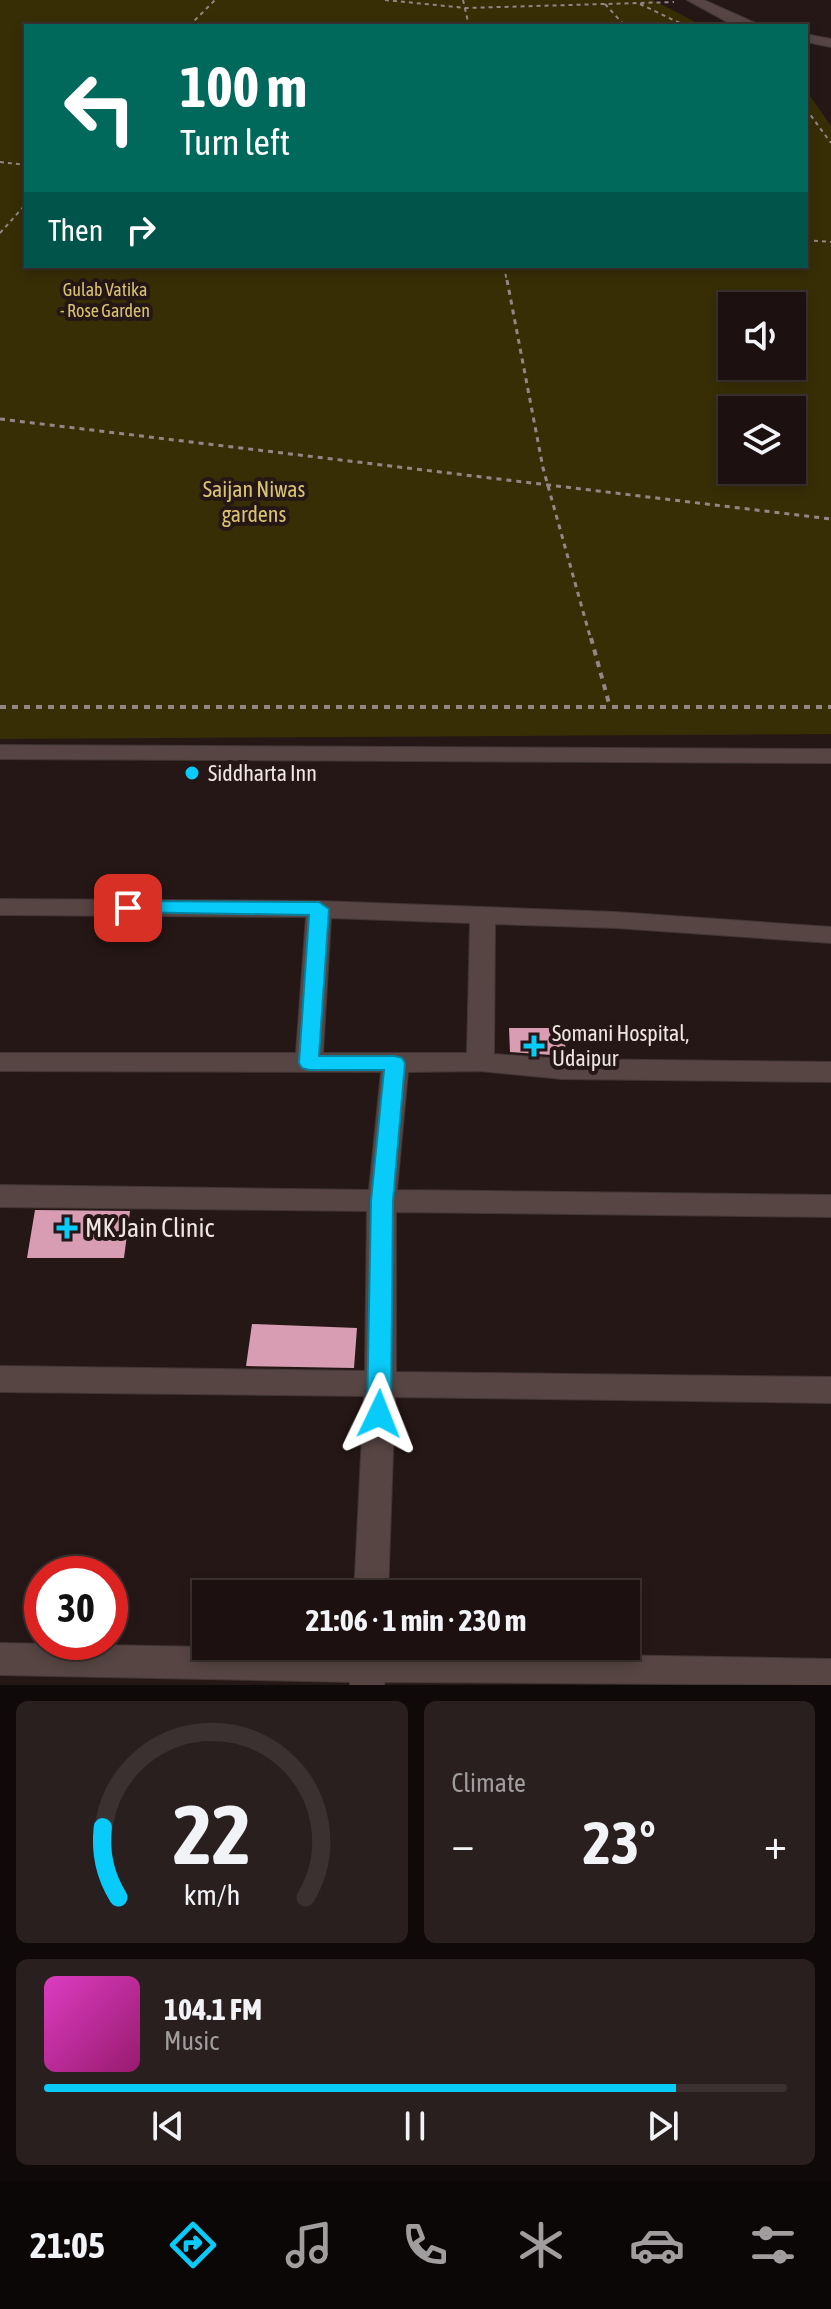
<!DOCTYPE html>
<html lang="en">
<head>
<meta charset="utf-8">
<style>
	body { margin:0; font-family:"Asap Condensed",sans-serif; background:#291f1e; color:#f1f3f6; height:100vh; display:flex; flex-direction:column; font-size:30px; white-space:nowrap }
	* { box-sizing:border-box; margin:0 }
	p { font-size:26px; color:#a09d9f }
	.icon { flex:none; width:44px; height:44px; fill:none; stroke:currentColor; stroke-width:2; stroke-linecap:round; stroke-linejoin:round }
	.map { position:relative; height:1685px; overflow:hidden }
	.side { display:flex; flex-direction:column; gap:16px; padding:16px; background:#0f0909; flex:1 }
	.side>* { flex:none }
	.banner { position:absolute; left:24px; top:24px; width:784px; height:244px; border-radius:0px; box-shadow:0 4px 12px #0003,0 0 0 2px #3a3130; background:#00695c; color:#fff; overflow:hidden }
	.fabs { position:absolute; left:718px; top:292px; display:grid; gap:16px }
	.fabs a { display:grid; place-items:center; width:88px; height:88px; border-radius:0px; background:#1c1110; box-shadow:0 4px 12px #0003,0 0 0 2px #3a3130; font-size:40px }
	.speed { position:absolute; left:24px; top:1556px; display:flex; gap:16px; font-size:40px; font-weight:700; text-align:center }
	.speed>* { display:grid; place-content:center; width:104px; height:104px; border-radius:50%; background:#1c1110; box-shadow:0 4px 12px #0003,0 0 0 2px #3a3130; line-height:1 }
	.speed .limit { border:12px solid #d22; background:#fff; color:#111 }
	.pin { position:absolute; display:grid; place-items:center; width:68px; height:68px; color:#fff; margin:-34px; border-radius:16px; box-shadow:0 4px 12px #0006 }
	.me { position:absolute; width:88px; margin:-44px; rotate:2deg; stroke-linejoin:round; filter:drop-shadow(0 0 6px #0008) }
	.turn { display:flex; align-items:center; gap:28px; height:168px; padding:0 24px; font-size:36px }
	.turn .icon { width:104px; height:104px; stroke-width:2.5 }
	.turn b { display:block; font-size:56px; line-height:68px }
	.then { display:flex; align-items:center; height:76px; padding:0 24px; background:#0003; gap:16px; font-size:30px }
	.big { font-size:60px; font-weight:700; line-height:1.1 }
	.side .card { flex:1; display:flex; flex-direction:column; justify-content:center; gap:12px; min-width:0; padding:0 28px; border-radius:12px; background:#291f1e }
	.side .dial { align-items:center; gap:0 }
	.dial svg { height:208px; overflow:visible; fill:none; stroke:#3a3130; stroke-width:7; stroke-linecap:round; text-anchor:middle }
	.dial text { fill:#f1f3f6; stroke:none }
	.song { display:flex; align-items:center; gap:24px }
	.cover { width:96px; height:96px; border-radius:12px; background:linear-gradient(135deg,hsl(310 70% 55%),hsl(320 70% 35%)) }
	.played { height:8px; border-radius:4px; background:linear-gradient(90deg,#08cbf9 85%,#3a3130 85%) }
	.keys { display:flex; justify-content:space-around; direction:ltr }
	.heat { display:flex; justify-content:space-between; align-items:center; font-size:44px; direction:ltr }
	.side .tiles { flex:1; display:grid; gap:16px; grid-template-columns:1fr 1fr }
	.card:last-child { grid-column:span 2 }
	.trip { position:absolute; left:192px; top:1580px; width:448px; height:80px; border-radius:0px; background:#1c1110; box-shadow:0 4px 12px #0003,0 0 0 2px #3a3130; font-weight:700; line-height:80px; text-align:center }
	.tab-bar { display:flex; height:128px; justify-content:space-around; align-items:center; background:#0b0706; color:#a09d9f }
	.tab-bar .icon { width:56px; height:56px }
	.tab-bar .on { color:#08cbf9 }
	.tab-bar b { font-size:36px; color:#f1f3f6 }
	.map>svg:first-child { display:block }
	.green { fill:#372e06; fill-rule:evenodd }
	.building { fill:#d89db3 }
	.lines { fill:none; stroke-linecap:round; stroke-linejoin:round }
	.minor-casing { stroke:#403534; stroke-width:2 }
	.secondary-casing { stroke:#403534; stroke-width:2 }
	.path-far2 { stroke:#938785; stroke-width:2; stroke-dasharray:4 4; stroke-linecap:butt }
	.path-far1 { stroke:#938785; stroke-width:3; stroke-dasharray:5 5; stroke-linecap:butt }
	.path { stroke:#938785; stroke-width:4; stroke-dasharray:6 6; stroke-linecap:butt }
	.minor { fill:#564543; fill-rule:evenodd }
	.secondary { fill:#564543; fill-rule:evenodd }
	.route { fill:#08cbf9; stroke:#0584a2; stroke-width:2 }
	.poi-dot { fill:#08cbf9; stroke:#251715; stroke-width:3 }
	.labels { text-anchor:middle; stroke-width:8; stroke-linejoin:round; paint-order:stroke }
	.far-park-label { font-size:18px; fill:#d9c372; stroke:#251715 }
	.park-label { font-size:22px; fill:#d9c372; stroke:#251715 }
	.poi-label { font-size:22px; fill:#efe5e3; stroke:#251715; text-anchor:start }
	.near-poi-label { font-size:26px; fill:#efe5e3; stroke:#251715; text-anchor:start }
</style>
</head>
<body>
<div class="map">
<svg width="831" height="1685" viewBox="0 0 831 1685">
	<rect width="100%" height="100%" fill="#251715"/>
	<!-- green -->
	<path class="green" d="M 0,0 L 653,0 L 703,26 L 26,26 L 26,266 L 806,266 L 806,90 L 831,126 L 831,734 L 0,739 ZM 732,306 L 792,306 L 792,366 L 732,366 ZM 732,410 L 792,410 L 792,470 L 732,470 Z"/>
	<!-- building -->
	<path class="building" d="M 509,1028 L 564,1028 L 566,1056 L 510,1052 Z
		M 35,1210 L 130,1211 L 124,1258 L 27,1258 Z
		M 252,1324 L 357,1328 L 354,1368 L 246,1366 Z"/>
	<g class="lines">
		<defs>
			<path id="minor" d="M 0,745 L 831,749 L 831,763 L 0,759 Z
				M 0,899 L 319,901 L 616,912 L 831,927 L 831,943 L 616,928 L 495,924 L 494,1054 L 562,1059 L 831,1062 L 831,1082 L 562,1079 L 480,1071 L 408,1072 L 397,1190 L 831,1195 L 831,1217 L 396,1212 L 396,1372 L 831,1377 L 831,1403 L 395,1397 L 388,1594 L 354,1594 L 364,1396 L 0,1392 L 0,1366 L 365,1371 L 367,1211 L 0,1207 L 0,1185 L 369,1190 L 381,1072 L 0,1071 L 0,1053 L 296,1053 L 306,917 L 0,915 ZM 331,918 L 470,923 L 467,1053 L 323,1053 Z
				M 0,1643 L 352,1650 L 352,1646 L 386,1646 L 386,1651 L 831,1659 L 831,1685 L 385,1682 L 384,1685 L 350,1685 L 350,1682 L 0,1675 Z"/>
			<path id="secondary" d="M 687,0 L 704,0 L 762,26 L 731,24 Z
				M 806,34 L 831,39 L 831,47 L 806,42 Z"/>
		</defs>
		<!-- minor casing -->
		<use href="#minor" class="minor-casing"/>
		<!-- secondary casing -->
		<use href="#secondary" class="secondary-casing"/>
		<!-- path-far2 -->
		<path class="path-far2" d="M 385,0 L 466,8 L 674,2
			M 463,0 L 469,26
			M 605,4 L 625,26
			M 640,4 L 686,26
			M 189,26 L 215,0
			M 806,109 L 831,143
			M 0,162 L 26,165
			M 0,233 L 26,204
			M 806,240 L 831,242
			M 504,266 L 507,282"/>
		<!-- path-far1 -->
		<path class="path-far1" d="M 507,280 L 543,468 L 591,640
			M 0,419 L 831,519"/>
		<!-- path -->
		<path class="path" d="M 591,638 L 610,707
			M 0,707 L 831,707"/>
		<!-- minor -->
		<use href="#minor" class="minor"/>
		<!-- secondary -->
		<use href="#secondary" class="secondary"/>
	</g>
	<!-- route -->
	<path class="route" d="M 128,901 L 319,902 L 329,909 L 319,1056 L 395,1056 L 402,1058 L 405,1063 L 393,1201 L 391,1414 L 387,1421 L 379,1424 L 371,1421 L 367,1414 L 371,1201 L 384,1070 L 309,1070 L 302,1068 L 299,1063 L 309,915 L 121,912 L 118,908 L 121,903 Z"/>
	<!-- markers -->
	<g class="poi-dot">
		<circle cx="192" cy="773" r="8"/>
		<path d="M530 1034h8v8h8v8h-8v8h-8v-8h-8v-8h8z"/>
		<path d="M63 1216h8v8h8v8h-8v8h-8v-8h-8v-8h8z"/>
	</g>
	<g class="labels">
		<!-- far-park labels -->
		<g class="far-park-label">
			<text x="105" y="296">Gulab Vatika<tspan x="105" dy="21">- Rose Garden</tspan></text>
		</g>
		<!-- park labels -->
		<g class="park-label">
			<text x="254" y="497">Saijan Niwas<tspan x="254" dy="25">gardens</tspan></text>
		</g>
		<!-- poi labels -->
		<g class="poi-label">
			<text x="208" y="781">Siddharta Inn</text>
			<text x="552" y="1041">Somani Hospital,<tspan x="552" dy="25">Udaipur</tspan></text>
		</g>
		<!-- near-poi labels -->
		<g class="near-poi-label">
			<text x="85" y="1237">MK Jain Clinic</text>
		</g>
	</g>
</svg>
<div class="fabs">
<a><svg class="icon" aria-label="sound" viewBox="0 0 24 24"><path d="M4 9h4l5-4v14l-5-4H4zM17 9q2 3 0 6"/></svg></a>
<a><svg class="icon" aria-label="layers" viewBox="0 0 24 24"><path d="M12 4l9 5-9 5-9-5zM3 14l9 5 9-5"/></svg></a>
</div>
<div class="speed"><div class="limit">30</div></div>
<div class="pin" style="left:128px;top:908px;background:#d93025"><svg class="icon" aria-label="arrive" viewBox="0 0 24 24"><path d="M6 21V4h12l-3 4 3 4H6"/></svg></div>
<svg class="me" style="left:379px;top:1414px" viewBox="-20 -20 40 40"><path d="M0-17L14 15 0 8-14 15z" fill="#08cbf9" stroke="#fff" stroke-width="4"/></svg>
<div class="trip">21:06 · 1 min · 230 m</div>
<div class="banner">
<div class="turn"><svg class="icon" aria-label="left" viewBox="0 0 24 24"><path d="M17 20v-9H6M10 6l-5 5 5 5"/></svg><div><b>100 m</b>Turn left</div></div>
<div class="then">Then<svg class="icon" aria-label="right" viewBox="0 0 24 24"><path d="M7 20v-9h11M14 6l5 5-5 5"/></svg></div>
</div>
</div>
<section class="side">
<div class="tiles">
<div class="card dial"><svg viewBox="0 0 100 80">
<path d="M14 69A42 42 0 1 1 86 69"/>
<path d="M14 69A42 42 0 0 1 8 42" stroke="#08cbf9"/>
<text x="50" y="56" font-size="32" font-weight="700">22</text>
<text x="50" y="72" font-size="11">km/h</text>
</svg></div>
<div class="card"><p>Climate</p>
<div class="heat"><a>−</a><b class="big">23°</b><a>+</a></div>
</div>
<div class="card">
<div class="song"><i class="cover"></i><div><b>104.1 FM</b><p>Music</p></div></div>
<div class="played"></div>
<div class="keys"><svg class="icon" aria-label="previous" viewBox="0 0 24 24"><path d="M18 5L8 12l10 7zM5 5v14"/></svg><svg class="icon" aria-label="pause" viewBox="0 0 24 24"><path d="M8 5v14M16 5v14"/></svg><svg class="icon" aria-label="next" viewBox="0 0 24 24"><path d="M6 5l10 7-10 7zM19 5v14"/></svg></div>
</div>
</div>
</section>
<nav class="tab-bar">
<b>21:05</b>
<svg class="icon on" aria-label="directions" viewBox="0 0 24 24"><path d="M12 3l9 9-9 9-9-9zM9 14v-3h6M13 9l2 2-2 2"/></svg>
<svg class="icon" aria-label="music" viewBox="0 0 24 24"><path d="M9 18V5l10-2v13"/><circle cx="6" cy="18" r="3"/><circle cx="16" cy="16" r="3"/></svg>
<svg class="icon" aria-label="phone" viewBox="0 0 24 24"><path d="M5 4h4l2 5-3 2q2 4 5 5l2-3 5 2v4C11 20 4 13 5 4z"/></svg>
<svg class="icon" aria-label="climate" viewBox="0 0 24 24"><path d="M12 3v18M4 7l16 10M4 17L20 7"/></svg>
<svg class="icon" aria-label="car" viewBox="0 0 24 24"><path d="M5 17H2v-5l4-1 3-4h7l3 4 3 1v5h-3M9 17h6M6 11h13"/><circle cx="7" cy="17" r="2"/><circle cx="17" cy="17" r="2"/></svg>
<svg class="icon" aria-label="filters" viewBox="0 0 24 24"><path d="M4 7h16M4 17h16"/><circle cx="9" cy="7" r="2"/><circle cx="15" cy="17" r="2"/></svg>
</nav>
</body>
</html>
